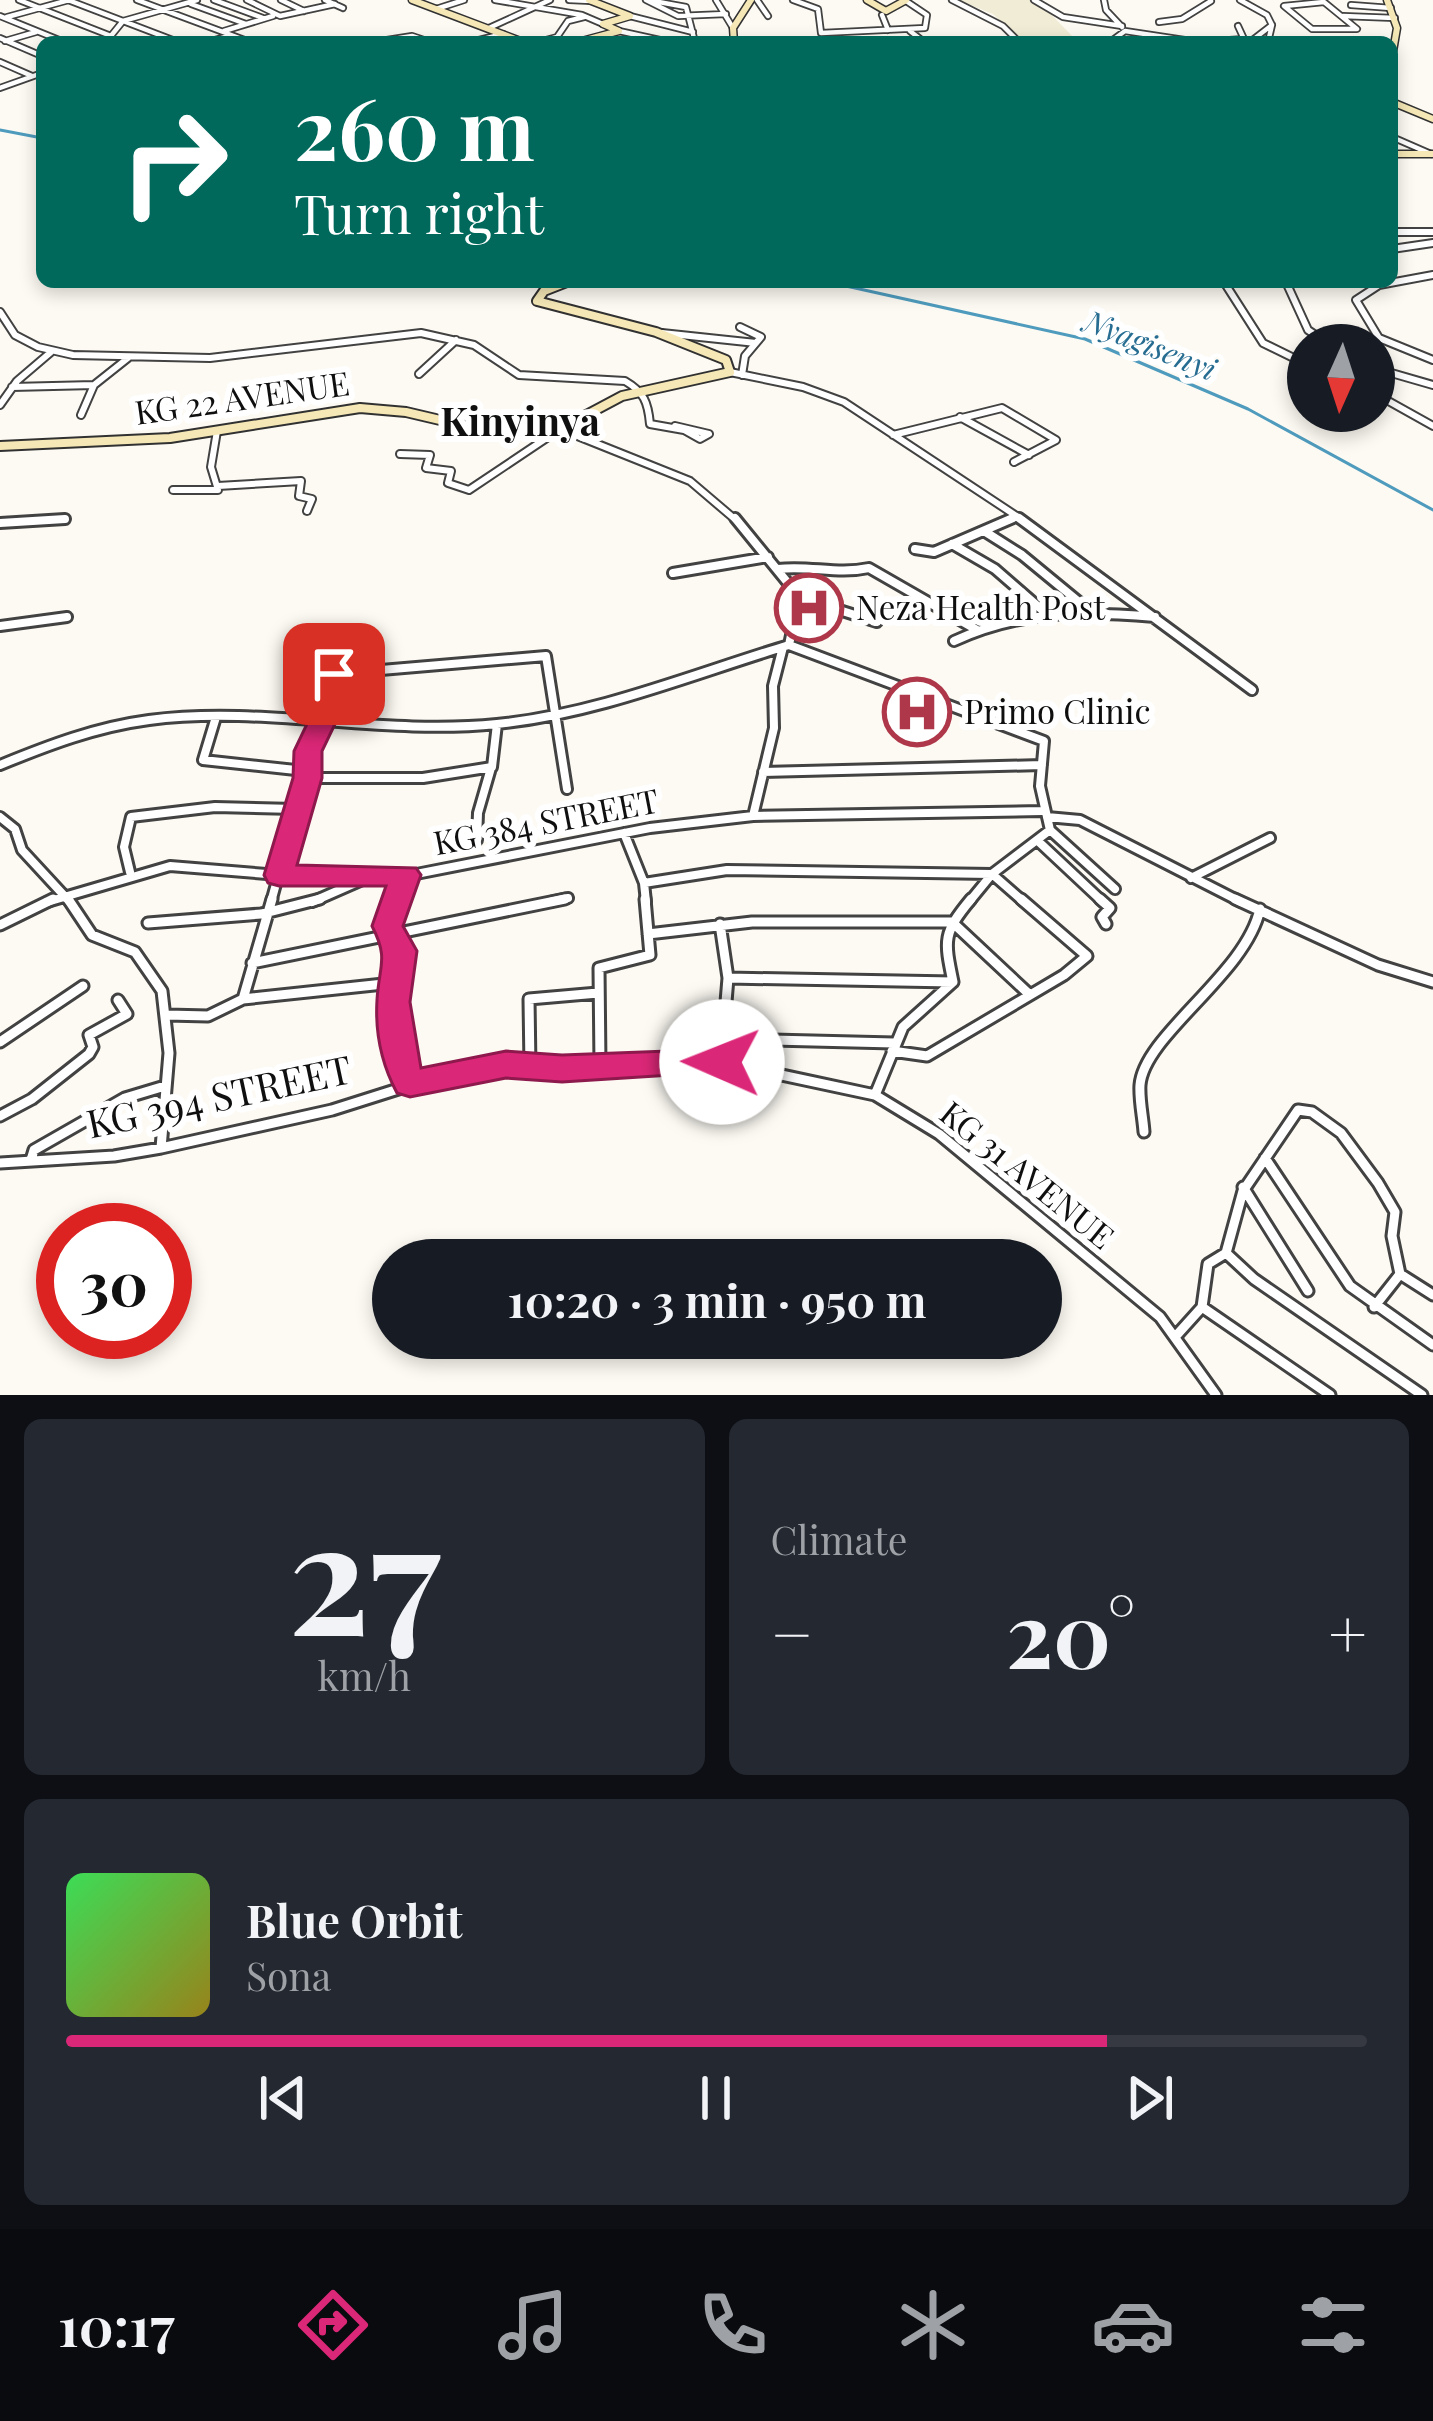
<!DOCTYPE html>
<html lang="en">
<head>
<meta charset="utf-8">
<style>
	body { margin:0; font-family:"Playfair Display",serif; background:#242831; color:#f1f3f6; height:100vh; display:flex; flex-direction:column; font-size:45px; white-space:nowrap }
	* { box-sizing:border-box; margin:0 }
	p { font-size:39px; color:#9ea1a6 }
	.icon { flex:none; width:66px; height:66px; fill:none; stroke:currentColor; stroke-width:2; stroke-linecap:round; stroke-linejoin:round }
	.map { position:relative; height:1395px; overflow:hidden }
	.details { display:flex; flex-direction:column; gap:24px; padding:24px; background:#0d0f14; flex:1 }
	.details>* { flex:none }
	.banner { position:absolute; left:36px; top:36px; width:1362px; height:252px; border-radius:18px; box-shadow:0 6px 18px #0003; background:#00695c; color:#fff; overflow:hidden }
	.needle { width:78px; rotate:183deg }
	.tools { position:absolute; left:1287px; top:324px; display:grid; gap:24px }
	.tools a { display:grid; place-items:center; width:108px; height:108px; border-radius:50%; background:#171b24; box-shadow:0 6px 18px #0003; font-size:60px }
	.speed { position:absolute; left:36px; top:1203px; display:flex; gap:24px; font-size:60px; font-weight:700; text-align:center }
	.speed>* { display:grid; place-content:center; width:156px; height:156px; border-radius:50%; background:#171b24; box-shadow:0 6px 18px #0003; line-height:1 }
	.speed .limit { border:18px solid #d22; background:#fff; color:#111 }
	.pin { position:absolute; display:grid; place-items:center; width:102px; height:102px; color:#fff; margin:-51px; border-radius:24px; box-shadow:0 6px 18px #0006 }
	.me { position:absolute; width:132px; margin:-66px; rotate:271deg; stroke-linejoin:round; filter:drop-shadow(0 0 9px #0008) }
	.turn { display:flex; align-items:center; gap:42px; height:252px; padding:0 60px; font-size:54px }
	.turn .icon { width:156px; height:156px; stroke-width:2.5 }
	.turn b { display:block; font-size:84px; line-height:102px }
	.big { font-size:90px; font-weight:700; line-height:1.1 }
	.details .tile { flex:1; display:flex; flex-direction:column; justify-content:center; gap:18px; min-width:0; padding:0 42px; border-radius:18px; background:#242831 }
	.details .dial { align-items:center; gap:0 }
	.dial b { font-size:156px; line-height:1 }
	.song { display:flex; align-items:center; gap:36px }
	.cover { width:144px; height:144px; border-radius:18px; background:linear-gradient(135deg,hsl(130 70% 55%),hsl(50 70% 35%)) }
	.played { height:12px; border-radius:6px; background:linear-gradient(90deg,#db2777 80%,#363941 80%) }
	.keys { display:flex; justify-content:space-around; direction:ltr }
	.heat { display:flex; justify-content:space-between; align-items:center; font-size:66px; direction:ltr }
	.details .tiles { flex:1; display:grid; gap:24px; grid-template-columns:1fr 1fr }
	.tile:last-child { grid-column:span 2 }
	.trip { position:absolute; left:372px; top:1239px; width:690px; height:120px; border-radius:60px; background:#171b24; box-shadow:0 6px 18px #0003; font-weight:700; line-height:120px; text-align:center }
	.menu { display:flex; height:192px; justify-content:space-around; align-items:center; background:#090b0e; color:#9ea1a6 }
	.menu .icon { width:84px; height:84px }
	.menu .current { color:#db2777 }
	.menu b { font-size:54px; color:#f1f3f6 }
	.map>svg:first-child { display:block }
	.farmland { fill:#f1ecd5 }
	.lines { fill:none; stroke-linecap:round; stroke-linejoin:round }
	.stream { stroke:#4e9bbd; stroke-width:3 }
	.street-far3-casing { stroke:#424242; stroke-width:8 }
	.street-far2-casing { stroke:#424242; stroke-width:10 }
	.street-far1-casing { stroke:#424242; stroke-width:14 }
	.street-casing { stroke:#424242; stroke-width:15 }
	.secondary-far1-casing { stroke:#313131; stroke-width:9 }
	.secondary-casing { stroke:#313131; stroke-width:12 }
	.street-far3 { stroke:#fff; stroke-width:4.5 }
	.street-far2 { stroke:#fff; stroke-width:6 }
	.street-far1 { stroke:#fff; stroke-width:8 }
	.street { stroke:#fff; stroke-width:9 }
	.secondary-far1 { stroke:#f5e8b6; stroke-width:6 }
	.secondary { stroke:#f5e8b6; stroke-width:8 }
	.route { fill:#db2777; stroke:#8e194d; stroke-width:3 }
	.labels { text-anchor:middle; stroke-width:12; stroke-linejoin:round; paint-order:stroke }
	.far-water-label { font-size:30px; font-style:italic; fill:#276d92; stroke:#fff }
	.street-label { font-size:33px; fill:#0f0f0f; stroke:#fff }
	.poi-label { font-size:33px; fill:#0f0f0f; stroke:#fff; text-anchor:start }
	.quarter-label { font-size:39px; font-weight:bold; fill:#0f0f0f; stroke:#fff }
	.near-street-label { font-size:39px; fill:#0f0f0f; stroke:#fff }
</style>
</head>
<body>
<div class="map">
<svg width="1433" height="1395" viewBox="0 0 1433 1395">
	<rect width="100%" height="100%" fill="#fdfaf3"/>
	<!-- farmland -->
	<path class="farmland" d="M 958,0 L 1037,0 L 1078,42 L 1023,42 L 993,14 Z"/>
	<g class="lines">
		<!-- stream -->
		<path class="stream" d="M 0,130 L 42,138
			M 828,282 L 1085,339 L 1248,409 L 1433,510"/>
		<defs>
			<path id="street-far3" d="M 19,0 L 111,36
				M 68,0 L 178,42
				M 137,0 L 250,42
				M 214,0 L 263,18
				M 247,0 L 280,16 L 335,4
				M 281,0 L 304,11
				M 325,0 L 343,8
				M 495,0 L 582,15 L 603,24
				M 569,0 L 591,1
				M 646,0 L 678,16 L 726,14
				M 648,0 L 686,7 L 695,42
				M 716,0 L 733,28
				M 757,0 L 768,16
				M 793,0 L 818,9 L 821,33
				M 952,0 L 1003,26 L 1019,42
				M 1034,0 L 1063,17 L 1122,26
				M 1104,0 L 1106,10 L 1122,27
				M 1240,0 L 1267,15 L 1272,25 L 1250,42
				M 1324,2 L 1357,29 L 1312,29 L 1284,6 Z
				M 191,4 L 246,24
				M 1351,5 L 1391,8
				M 436,9 L 464,0
				M 882,15 L 888,30
				M 0,16 L 64,42
				M 630,16 L 693,32
				M 1343,16 L 1395,18
				M 7,17 L 69,0
				M 1159,22 L 1182,19 L 1211,1
				M 489,28 L 550,0
				M 224,31 L 273,16
				M 619,31 L 669,42
				M 910,31 L 924,42
				M 821,33 L 925,28 L 927,15 L 906,1
				M 0,38 L 42,56
				M 5,41 L 36,32
				M 1215,41 L 1244,39 L 1238,26
				M 106,42 L 123,21 L 197,0
				M 207,42 L 229,36
				M 374,42 L 412,36 L 430,42
				M 471,42 L 503,34
				M 538,42 L 557,37 L 568,21 L 584,17
				M 1110,42 L 1125,31 L 1198,42
				M 1268,42 L 1272,25
				M 0,62 L 32,76
				M 0,88 L 42,73
				M 1392,137 L 1431,154"/>
			<path id="street-far2" d="M 1392,232 L 1433,232
				M 1392,249 L 1433,243
				M 1433,275 L 1379,285 L 1356,300 L 1379,338 L 1433,360
				M 1224,282 L 1263,343 L 1308,365
				M 1286,282 L 1308,330 L 1330,345
				M 0,312 L 15,335 L 38,347 L 73,355 L 210,358 L 421,333 L 474,345 L 519,375 L 625,381 C 644,392 648,402 650,424 L 684,430 L 700,439 L 709,434 L 675,426
				M 740,327 L 761,337 L 745,356 L 742,375
				M 662,333 L 756,343
				M 1374,368 L 1433,385
				M 730,372 L 803,387 L 844,402 L 1024,521
				M 419,374 L 456,340
				M 12,387 L 94,385
				M 1374,393 L 1433,426
				M 0,405 L 17,381 L 51,352
				M 81,415 L 94,385 L 128,358
				M 960,417 L 1029,455
				M 893,435 L 1002,408 L 1056,440 L 1014,462
				M 400,454 L 430,455 L 426,468 L 451,471 L 448,483 L 469,490 L 560,429 L 690,481 L 737,521
				M 218,486 L 301,481 L 299,496 L 312,499 L 307,511
				M 173,490 L 218,490 L 211,467 L 217,431
				M 37,521 L 65,519
				M 1007,521 L 1013,518"/>
			<path id="street-far1" d="M 735,518 L 792,588 L 797,605 L 789,645
				M 1019,518 L 1252,690
				M 0,523 L 65,519
				M 984,531 L 1022,555 L 1090,611
				M 952,544 L 995,569 L 1041,609
				M 915,549 L 934,552 L 1013,518
				M 778,569 C 810,565 837,575 869,568 L 977,630
				M 673,573 L 768,557
				M 795,596 L 877,622
				M 0,626 L 67,617
				M 954,641 C 1021,610 1083,611 1155,617
				M 789,645 L 1044,741 L 1040,786 L 1050,830 L 992,874 L 969,902
				M 216,717 L 203,760 L 305,771
				M 0,765 C 49,745 96,727 149,720 C 264,705 381,736 497,724 C 597,714 693,674 789,645
				M 763,772 L 1042,765
				M 307,778 L 423,778 L 492,767 L 497,724
				M 753,816 L 774,728 L 773,686 L 783,647
				M 0,817 L 15,829 L 22,850 L 70,902
				M 1047,817 L 1080,820 L 1241,902
				M 1050,830 L 1115,889
				M 624,833 L 644,883 L 646,902
				M 477,840 L 478,813 L 491,768
				M 1039,842 L 1103,902
				M 130,872 L 124,847 L 131,817 L 215,807 L 295,809
				M 1191,878 L 1270,838
				M 644,883 L 727,870 L 992,874 L 1024,902
				M 47,902 L 170,866 L 279,875 L 406,876 L 650,828 L 753,816 L 1042,811
				M 271,902 L 334,674 L 546,656 L 567,789
				M 312,902 L 369,877
				M 396,902 L 406,876
				M 550,902 L 568,898"/>
			<path id="street" d="M 68,899 L 92,935 L 135,952 L 162,991 L 169,1053 L 161,1148
				M 397,899 L 387,926 C 407,961 396,962 393,999 C 391,1029 399,1057 409,1084
				M 971,899 C 943,933 944,939 953,982 L 903,1027 L 875,1095 L 939,1134 L 1160,1317 L 1216,1395
				M 1100,899 L 1110,908 L 1102,917 L 1106,924
				M 1235,899 L 1378,965 L 1433,982
				M 148,923 L 261,914 L 320,899
				M 720,924 L 728,978 L 721,1062
				M 0,925 L 53,899
				M 648,934 L 752,922 L 952,922 L 1030,995
				M 252,963 L 565,899
				M 728,978 L 953,982
				M 243,999 L 272,899
				M 167,1015 L 208,1016 L 243,999 L 393,983
				M 726,1039 L 894,1043
				M 0,1042 L 83,986
				M 892,1051 L 927,1056 L 1064,975 L 1087,956 L 1021,899
				M 600,1065 L 599,968 L 650,955 L 645,899
				M 530,1067 L 529,999 L 598,993
				M 0,1116 L 32,1099 L 89,1054 L 93,1047 L 89,1035 L 127,1014 L 118,1000
				M 1144,1132 C 1143,1117 1139,1100 1140,1085 C 1144,1035 1246,974 1260,909
				M 1265,1158 L 1350,1286 L 1433,1345
				M 31,1160 L 34,1150 L 125,1098 L 165,1086
				M 0,1163 L 114,1156 L 161,1148 L 332,1110 L 452,1072 L 506,1065 L 563,1068 L 721,1062 L 875,1095
				M 1243,1187 L 1308,1291
				M 1202,1307 L 1330,1395
				M 1374,1307 L 1400,1274
				M 1175,1337 L 1202,1307 L 1208,1264 L 1226,1253
				M 1422,1395 L 1254,1279 L 1226,1253 L 1243,1191 L 1298,1110 L 1312,1112 L 1341,1133 L 1378,1183 L 1395,1212 L 1392,1236 L 1400,1274 L 1433,1295"/>
			<path id="secondary-far1" d="M 412,0 L 523,42
				M 867,0 L 886,11 L 906,0
				M 1387,0 L 1397,28 L 1392,57
				M 578,42 L 619,31 L 603,24 L 630,16 L 589,0
				M 734,42 L 733,28 L 751,0
				M 1392,102 L 1433,119
				M 1392,154 L 1433,154"/>
			<path id="secondary" d="M 0,446 L 170,438 L 360,408 L 406,412 L 474,428 L 560,429 L 622,396 L 730,372 L 726,360 L 656,332 L 537,301 L 544,291 L 567,282"/>
		</defs>
		<!-- street-far3 casing -->
		<use href="#street-far3" class="street-far3-casing"/>
		<!-- street-far2 casing -->
		<use href="#street-far2" class="street-far2-casing"/>
		<!-- street-far1 casing -->
		<use href="#street-far1" class="street-far1-casing"/>
		<!-- street casing -->
		<use href="#street" class="street-casing"/>
		<!-- secondary-far1 casing -->
		<use href="#secondary-far1" class="secondary-far1-casing"/>
		<!-- secondary casing -->
		<use href="#secondary" class="secondary-casing"/>
		<!-- street-far3 -->
		<use href="#street-far3" class="street-far3"/>
		<!-- street-far2 -->
		<use href="#street-far2" class="street-far2"/>
		<!-- street-far1 -->
		<use href="#street-far1" class="street-far1"/>
		<!-- street -->
		<use href="#street" class="street"/>
		<!-- secondary-far1 -->
		<use href="#secondary-far1" class="secondary-far1"/>
		<!-- secondary -->
		<use href="#secondary" class="secondary"/>
	</g>
	<!-- route -->
	<path class="route" d="M 334,666 L 348,674 L 335,724 L 322,751 L 322,778 L 297,865 L 416,868 L 421,875 L 403,926 L 417,951 L 410,1002 L 421,1068 L 506,1051 L 562,1055 L 722,1049 L 734,1052 L 739,1062 L 734,1071 L 562,1082 L 506,1078 L 410,1097 L 397,1093 C 382,1065 375,1032 377,1000 C 379,965 389,959 372,926 L 386,886 L 279,886 L 268,883 L 264,875 L 293,778 L 294,751 L 307,724 L 321,674 Z"/>
	<!-- icons -->
	<defs>
		<symbol id="hospital-ring" viewBox="-11 -11 22 22"><circle r="9.5" fill="#fff" stroke="#ae3849" stroke-width="1.5"/><path d="M-5-5h3v3.5h4V-5h3V5h-3V1.5h-4V5h-3Z" fill="#ae3849"/></symbol>
	</defs>
	<g fill-rule="evenodd">
		<use href="#hospital-ring" x="771" y="570" width="76" height="76"/>
		<use href="#hospital-ring" x="879" y="674" width="76" height="76"/>
	</g>
	<g class="labels">
		<!-- far-water labels -->
		<g class="far-water-label">
			<text transform="translate(1150 346) rotate(22)" y="10">Nyagisenyi</text>
		</g>
		<!-- street labels -->
		<g class="street-label">
			<text transform="translate(242 398) rotate(-8)" y="12">KG 22 AVENUE</text>
			<text transform="translate(546 822) rotate(-11)" y="12">KG 384 STREET</text>
			<text transform="translate(1027 1175) rotate(39)" y="12">KG 31 AVENUE</text>
		</g>
		<!-- poi labels -->
		<g class="poi-label">
			<text x="856" y="620">Neza Health Post</text>
			<text x="964" y="724">Primo Clinic</text>
		</g>
		<!-- quarter labels -->
		<g class="quarter-label">
			<text x="520" y="436">Kinyinya</text>
		</g>
		<!-- near-street labels -->
		<g class="near-street-label">
			<text transform="translate(219 1097) rotate(-12)" y="14">KG 394 STREET</text>
		</g>
	</g>
</svg>
<div class="tools">
<a><svg class="needle" viewBox="-14 -14 28 28"><path d="M0-13l5 13h-10z" fill="#e53935"/><path d="M0 13l5-13h-10z" fill="#9ea1a6"/></svg></a>
</div>
<div class="speed"><div class="limit">30</div></div>
<div class="pin" style="left:334px;top:674px;background:#d93025"><svg class="icon" aria-label="arrive" viewBox="0 0 24 24"><path d="M6 21V4h12l-3 4 3 4H6"/></svg></div>
<svg class="me" style="left:722px;top:1062px" viewBox="-20 -20 40 40"><circle r="19" fill="#fff"/><path d="M0-13L10 11 0 6-10 11z" fill="#db2777"/></svg>
<div class="trip">10:20 · 3 min · 950 m</div>
<div class="banner">
<div class="turn"><svg class="icon" aria-label="right" viewBox="0 0 24 24"><path d="M7 20v-9h11M14 6l5 5-5 5"/></svg><div><b>260 m</b>Turn right</div></div>
</div>
</div>
<section class="details">
<div class="tiles">
<div class="tile dial"><b>27</b><p>km/h</p></div>
<div class="tile"><p>Climate</p>
<div class="heat"><a>−</a><b class="big">20°</b><a>+</a></div>
</div>
<div class="tile">
<div class="song"><i class="cover"></i><div><b>Blue Orbit</b><p>Sona</p></div></div>
<div class="played"></div>
<div class="keys"><svg class="icon" aria-label="previous" viewBox="0 0 24 24"><path d="M18 5L8 12l10 7zM5 5v14"/></svg><svg class="icon" aria-label="pause" viewBox="0 0 24 24"><path d="M8 5v14M16 5v14"/></svg><svg class="icon" aria-label="next" viewBox="0 0 24 24"><path d="M6 5l10 7-10 7zM19 5v14"/></svg></div>
</div>
</div>
</section>
<nav class="menu">
<b>10:17</b>
<svg class="icon current" aria-label="directions" viewBox="0 0 24 24"><path d="M12 3l9 9-9 9-9-9zM9 14v-3h6M13 9l2 2-2 2"/></svg>
<svg class="icon" aria-label="music" viewBox="0 0 24 24"><path d="M9 18V5l10-2v13"/><circle cx="6" cy="18" r="3"/><circle cx="16" cy="16" r="3"/></svg>
<svg class="icon" aria-label="phone" viewBox="0 0 24 24"><path d="M5 4h4l2 5-3 2q2 4 5 5l2-3 5 2v4C11 20 4 13 5 4z"/></svg>
<svg class="icon" aria-label="climate" viewBox="0 0 24 24"><path d="M12 3v18M4 7l16 10M4 17L20 7"/></svg>
<svg class="icon" aria-label="car" viewBox="0 0 24 24"><path d="M5 17H2v-5l4-1 3-4h7l3 4 3 1v5h-3M9 17h6M6 11h13"/><circle cx="7" cy="17" r="2"/><circle cx="17" cy="17" r="2"/></svg>
<svg class="icon" aria-label="filters" viewBox="0 0 24 24"><path d="M4 7h16M4 17h16"/><circle cx="9" cy="7" r="2"/><circle cx="15" cy="17" r="2"/></svg>
</nav>
</body>
</html>
